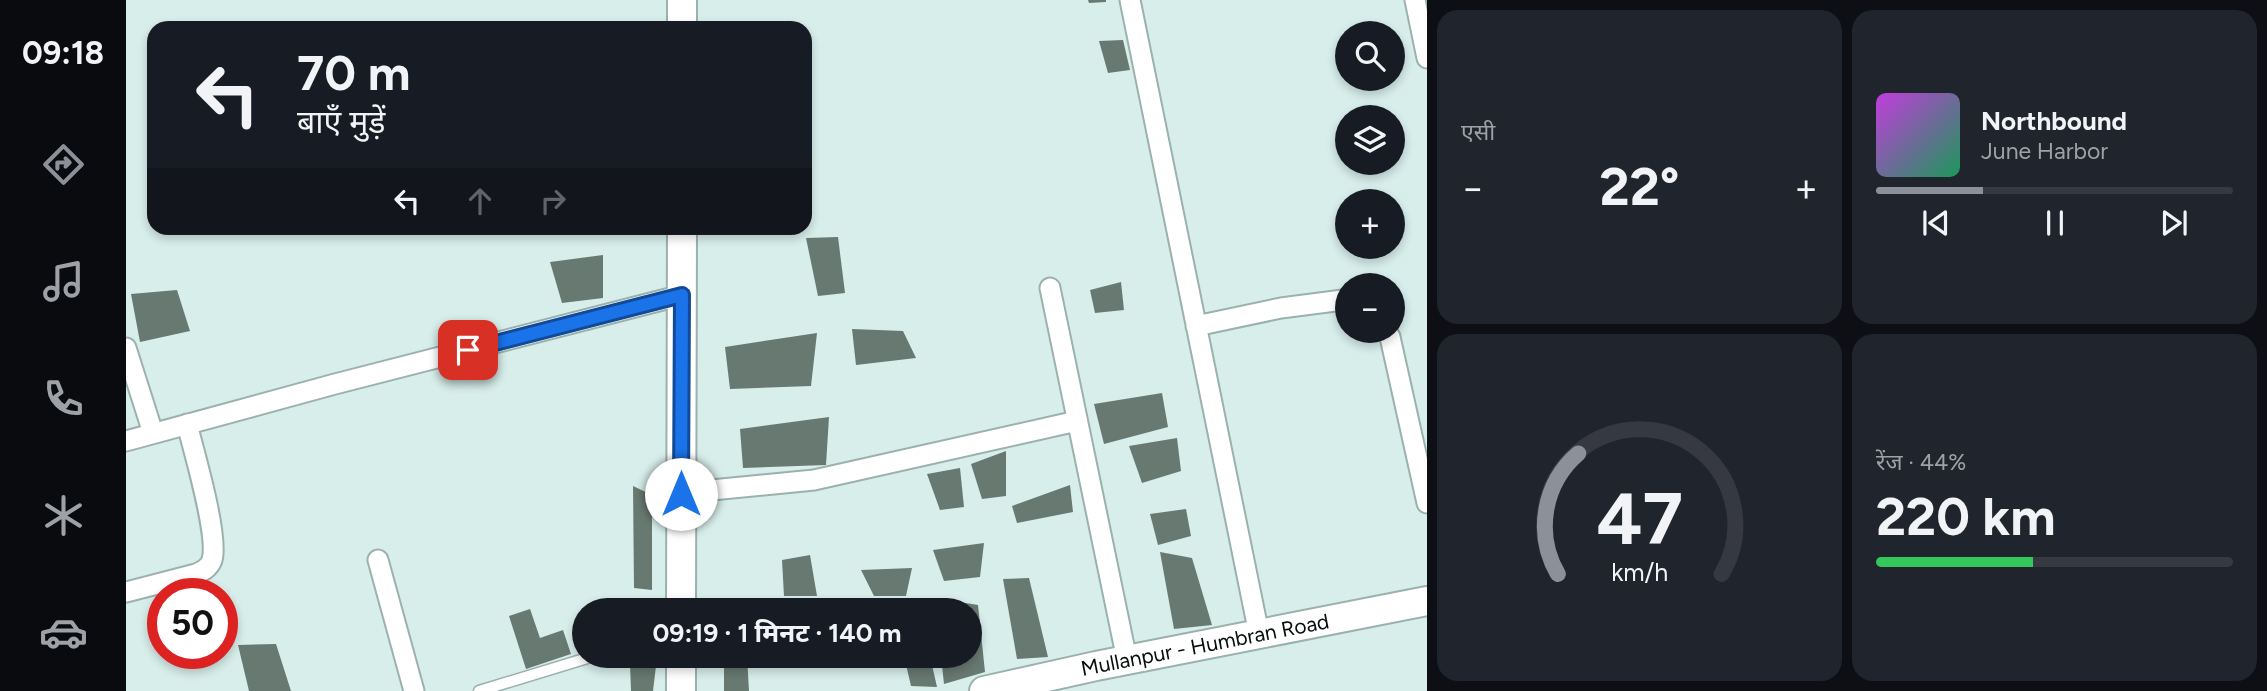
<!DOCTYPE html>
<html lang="hi">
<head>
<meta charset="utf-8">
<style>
	body { margin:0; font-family:Figtree,"Noto Sans Devanagari",sans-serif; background:#20242c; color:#f1f3f6; height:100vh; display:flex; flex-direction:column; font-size:26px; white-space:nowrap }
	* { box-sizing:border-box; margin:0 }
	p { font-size:23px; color:#9ea1a6 }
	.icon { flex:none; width:38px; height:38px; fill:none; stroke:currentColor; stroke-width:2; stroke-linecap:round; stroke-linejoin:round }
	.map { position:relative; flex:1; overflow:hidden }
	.side { display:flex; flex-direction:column; gap:10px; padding:10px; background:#0d0f14; width:840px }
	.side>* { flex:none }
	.guide { position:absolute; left:21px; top:21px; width:665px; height:214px; border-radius:21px; box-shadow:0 4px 10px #0003; background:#171b24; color:#f1f3f6; overflow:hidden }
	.buttons { position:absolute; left:1209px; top:21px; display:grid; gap:14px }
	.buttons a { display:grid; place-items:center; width:70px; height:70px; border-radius:50%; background:#171b24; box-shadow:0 4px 10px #0003; font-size:35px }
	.speed { position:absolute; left:21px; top:578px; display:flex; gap:14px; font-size:35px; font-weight:700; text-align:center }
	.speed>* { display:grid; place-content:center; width:91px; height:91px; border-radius:50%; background:#171b24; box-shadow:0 4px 10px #0003; line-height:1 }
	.speed .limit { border:10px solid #d22; background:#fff; color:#111 }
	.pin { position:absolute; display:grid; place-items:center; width:60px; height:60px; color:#fff; margin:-30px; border-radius:14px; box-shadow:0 4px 10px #0006 }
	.me { position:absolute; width:77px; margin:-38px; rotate:0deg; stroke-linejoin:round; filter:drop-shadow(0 0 5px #0008) }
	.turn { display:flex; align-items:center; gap:24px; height:147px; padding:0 35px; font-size:32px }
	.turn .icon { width:91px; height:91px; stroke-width:2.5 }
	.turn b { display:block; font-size:49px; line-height:60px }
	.lanes { display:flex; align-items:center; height:66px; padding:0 35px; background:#0003; justify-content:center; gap:35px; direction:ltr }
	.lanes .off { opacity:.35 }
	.big { font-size:52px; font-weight:700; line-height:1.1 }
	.side .widget { flex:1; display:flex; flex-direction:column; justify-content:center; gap:10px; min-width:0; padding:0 24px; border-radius:21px; background:#20242c }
	.side .dial { align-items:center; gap:0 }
	.dial svg { height:182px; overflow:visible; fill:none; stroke:#363941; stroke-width:7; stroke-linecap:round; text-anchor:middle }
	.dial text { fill:#f1f3f6; stroke:none }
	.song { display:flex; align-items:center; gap:21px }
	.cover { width:84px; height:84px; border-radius:10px; background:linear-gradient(135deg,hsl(290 70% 55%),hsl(150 70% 35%)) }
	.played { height:7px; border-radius:4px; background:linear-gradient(90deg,#8c9099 30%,#363941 30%) }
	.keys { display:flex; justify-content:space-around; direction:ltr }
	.heat { display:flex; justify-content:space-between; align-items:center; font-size:38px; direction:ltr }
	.charge { height:10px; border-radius:5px; background:linear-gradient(90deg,#34c759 44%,#363941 0) }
	.side .tiles { flex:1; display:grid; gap:10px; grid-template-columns:repeat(2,1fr) }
	.trip { position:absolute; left:446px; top:598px; width:410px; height:70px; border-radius:35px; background:#171b24; box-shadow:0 4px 10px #0003; font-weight:700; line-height:70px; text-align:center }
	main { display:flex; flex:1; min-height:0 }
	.tab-bar { display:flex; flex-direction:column; width:126px; justify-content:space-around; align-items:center; background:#090b0e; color:#9ea1a6 }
	.tab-bar .icon { width:49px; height:49px }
	.tab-bar .on { color:#8c9099 }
	.tab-bar b { font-size:32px; color:#f1f3f6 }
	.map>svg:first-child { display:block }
	.building { fill:#687971 }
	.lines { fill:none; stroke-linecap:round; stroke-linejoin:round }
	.service-casing { stroke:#9bb1ad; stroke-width:13 }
	.minor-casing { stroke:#9bb1ad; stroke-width:23 }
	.secondary-casing { stroke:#9bb1ad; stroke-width:32 }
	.service { stroke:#fff; stroke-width:10 }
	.minor { stroke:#fff; stroke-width:19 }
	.secondary { stroke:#fff; stroke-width:28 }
	.route-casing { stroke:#114b97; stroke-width:18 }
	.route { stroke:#1a73e8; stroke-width:12 }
	.labels { text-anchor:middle; stroke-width:5; stroke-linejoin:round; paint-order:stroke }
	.street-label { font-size:21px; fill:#060d0c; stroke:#fff }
</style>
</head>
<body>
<main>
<nav class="tab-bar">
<b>09:18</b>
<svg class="icon on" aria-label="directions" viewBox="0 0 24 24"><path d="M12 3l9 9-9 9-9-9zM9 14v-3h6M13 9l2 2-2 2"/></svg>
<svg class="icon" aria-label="music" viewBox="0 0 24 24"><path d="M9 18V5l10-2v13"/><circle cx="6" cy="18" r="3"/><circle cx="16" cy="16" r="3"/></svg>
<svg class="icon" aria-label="phone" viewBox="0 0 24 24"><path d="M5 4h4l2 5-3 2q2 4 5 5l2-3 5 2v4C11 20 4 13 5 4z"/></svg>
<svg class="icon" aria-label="climate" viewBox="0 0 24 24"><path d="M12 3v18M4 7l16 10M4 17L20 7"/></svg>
<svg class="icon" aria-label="car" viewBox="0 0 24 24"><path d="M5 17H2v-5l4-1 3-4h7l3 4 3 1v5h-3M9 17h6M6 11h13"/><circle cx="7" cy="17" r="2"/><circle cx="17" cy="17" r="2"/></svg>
</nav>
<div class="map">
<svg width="1301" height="691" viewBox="0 0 1301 691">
	<rect width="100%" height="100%" fill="#d7eeea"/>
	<!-- building -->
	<path class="building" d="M 962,0 L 980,0 L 980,2 L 963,3 Z
		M 997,40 L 1004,70 L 982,73 L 973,41 Z
		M 712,237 L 719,293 L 692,296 L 680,238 Z
		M 477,255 L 477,298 L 436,303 L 424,262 Z
		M 995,282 L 998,310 L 969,313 L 964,290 Z
		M 51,290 L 64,331 L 14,342 L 5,294 Z
		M 726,329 L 777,331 L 790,358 L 730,365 Z
		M 691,333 L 685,386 L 604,389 L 599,347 Z
		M 1036,393 L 1042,427 L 978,444 L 968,404 Z
		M 703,417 L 700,465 L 617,468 L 614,429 Z
		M 1051,438 L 1055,471 L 1016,483 L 1003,446 Z
		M 880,451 L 880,496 L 856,499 L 845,464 Z
		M 834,468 L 838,507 L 814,510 L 801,474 Z
		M 944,485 L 947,512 L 891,523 L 886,506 Z
		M 507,486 L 526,495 L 526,590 L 508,588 Z
		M 1060,509 L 1065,536 L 1032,545 L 1024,514 Z
		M 858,543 L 854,577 L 818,581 L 807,550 Z
		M 1034,552 L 1066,558 L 1086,625 L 1048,629 Z
		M 684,555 L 691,596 L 658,596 L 656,560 Z
		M 786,568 L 780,596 L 748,596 L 735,570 Z
		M 903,578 L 922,657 L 891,659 L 877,579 Z
		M 808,598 L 852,605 L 859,672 L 818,684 L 815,656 L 844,656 L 844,611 L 810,611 Z
		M 404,609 L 414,638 L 437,630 L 445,654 L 400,669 L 383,616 Z
		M 150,644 L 165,691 L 123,691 L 112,645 Z
		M 598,656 L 621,656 L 623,691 L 598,691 Z
		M 778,656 L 804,656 L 811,687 L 785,686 Z
		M 504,663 L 530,666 L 527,691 L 505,691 Z"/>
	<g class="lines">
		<defs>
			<path id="service" d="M 353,691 L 468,656"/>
			<path id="minor" d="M 1004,0 L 1133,634
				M 1289,0 L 1301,58
				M 924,288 L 1001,660
				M 1070,326 L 1155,308 L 1217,300 L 1222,302
				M 1260,331 L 1264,337 L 1301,503
				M 0,348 L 27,433
				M 0,441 L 209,384 L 556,295
				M 555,493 L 688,480 L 951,421
				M 252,560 L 288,691
				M 0,592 L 70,574 C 77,571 83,568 86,560 C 93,536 68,452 61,424"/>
			<path id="secondary" d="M 556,28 L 556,0
				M 555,611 L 556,228
				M 555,691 L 555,656
				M 858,691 L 970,666 L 1301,601"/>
		</defs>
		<!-- service casing -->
		<use href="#service" class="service-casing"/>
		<!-- minor casing -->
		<use href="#minor" class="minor-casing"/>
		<!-- secondary casing -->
		<use href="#secondary" class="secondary-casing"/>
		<!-- service -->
		<use href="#service" class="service"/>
		<!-- minor -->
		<use href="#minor" class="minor"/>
		<!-- secondary -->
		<use href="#secondary" class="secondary"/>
	</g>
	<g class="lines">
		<defs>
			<path id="route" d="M 342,350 L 556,295 L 555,494"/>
		</defs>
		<!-- route casing -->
		<use href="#route" class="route-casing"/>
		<!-- route -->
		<use href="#route" class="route"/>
	</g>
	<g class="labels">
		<!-- street labels -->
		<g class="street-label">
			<text transform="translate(1079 645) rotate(-11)" y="7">Mullanpur - Humbran Road</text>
		</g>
	</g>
</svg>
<div class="buttons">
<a><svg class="icon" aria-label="search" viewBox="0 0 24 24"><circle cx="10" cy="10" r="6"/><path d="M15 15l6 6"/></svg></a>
<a><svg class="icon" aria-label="layers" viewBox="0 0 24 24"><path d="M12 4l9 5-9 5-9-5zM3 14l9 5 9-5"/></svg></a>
<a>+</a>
<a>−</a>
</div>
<div class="speed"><div class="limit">50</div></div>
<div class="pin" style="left:342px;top:350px;background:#d93025"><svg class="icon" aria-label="arrive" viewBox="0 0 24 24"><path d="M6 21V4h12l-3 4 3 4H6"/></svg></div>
<svg class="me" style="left:555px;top:494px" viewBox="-20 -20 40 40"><circle r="19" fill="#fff"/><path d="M0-13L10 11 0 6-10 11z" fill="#1a73e8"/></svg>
<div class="trip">09:19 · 1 मिनट · 140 m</div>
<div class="guide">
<div class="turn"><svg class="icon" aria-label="left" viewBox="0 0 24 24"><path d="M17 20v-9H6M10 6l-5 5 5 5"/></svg><div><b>70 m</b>बाएँ मुड़ें</div></div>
<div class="lanes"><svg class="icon" aria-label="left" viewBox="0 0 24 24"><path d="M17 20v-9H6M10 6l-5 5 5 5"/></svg><svg class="icon off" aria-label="ahead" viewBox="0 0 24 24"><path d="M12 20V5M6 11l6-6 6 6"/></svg><svg class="icon off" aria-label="right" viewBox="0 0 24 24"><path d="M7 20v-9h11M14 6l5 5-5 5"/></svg></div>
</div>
</div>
<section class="side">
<div class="tiles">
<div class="widget"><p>एसी</p>
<div class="heat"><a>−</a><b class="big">22°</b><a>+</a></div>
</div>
<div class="widget">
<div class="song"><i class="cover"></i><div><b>Northbound</b><p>June Harbor</p></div></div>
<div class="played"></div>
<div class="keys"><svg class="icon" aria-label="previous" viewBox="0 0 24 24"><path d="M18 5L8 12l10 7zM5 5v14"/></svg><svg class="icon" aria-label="pause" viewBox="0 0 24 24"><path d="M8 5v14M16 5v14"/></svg><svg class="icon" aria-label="next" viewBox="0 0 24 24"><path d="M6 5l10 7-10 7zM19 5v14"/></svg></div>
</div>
<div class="widget dial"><svg viewBox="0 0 100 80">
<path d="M14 69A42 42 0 1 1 86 69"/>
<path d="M14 69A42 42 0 0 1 23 16" stroke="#8c9099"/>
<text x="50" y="56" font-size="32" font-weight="700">47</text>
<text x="50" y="72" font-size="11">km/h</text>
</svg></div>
<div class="widget"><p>रेंज · 44%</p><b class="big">220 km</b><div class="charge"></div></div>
</div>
</section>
</main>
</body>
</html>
